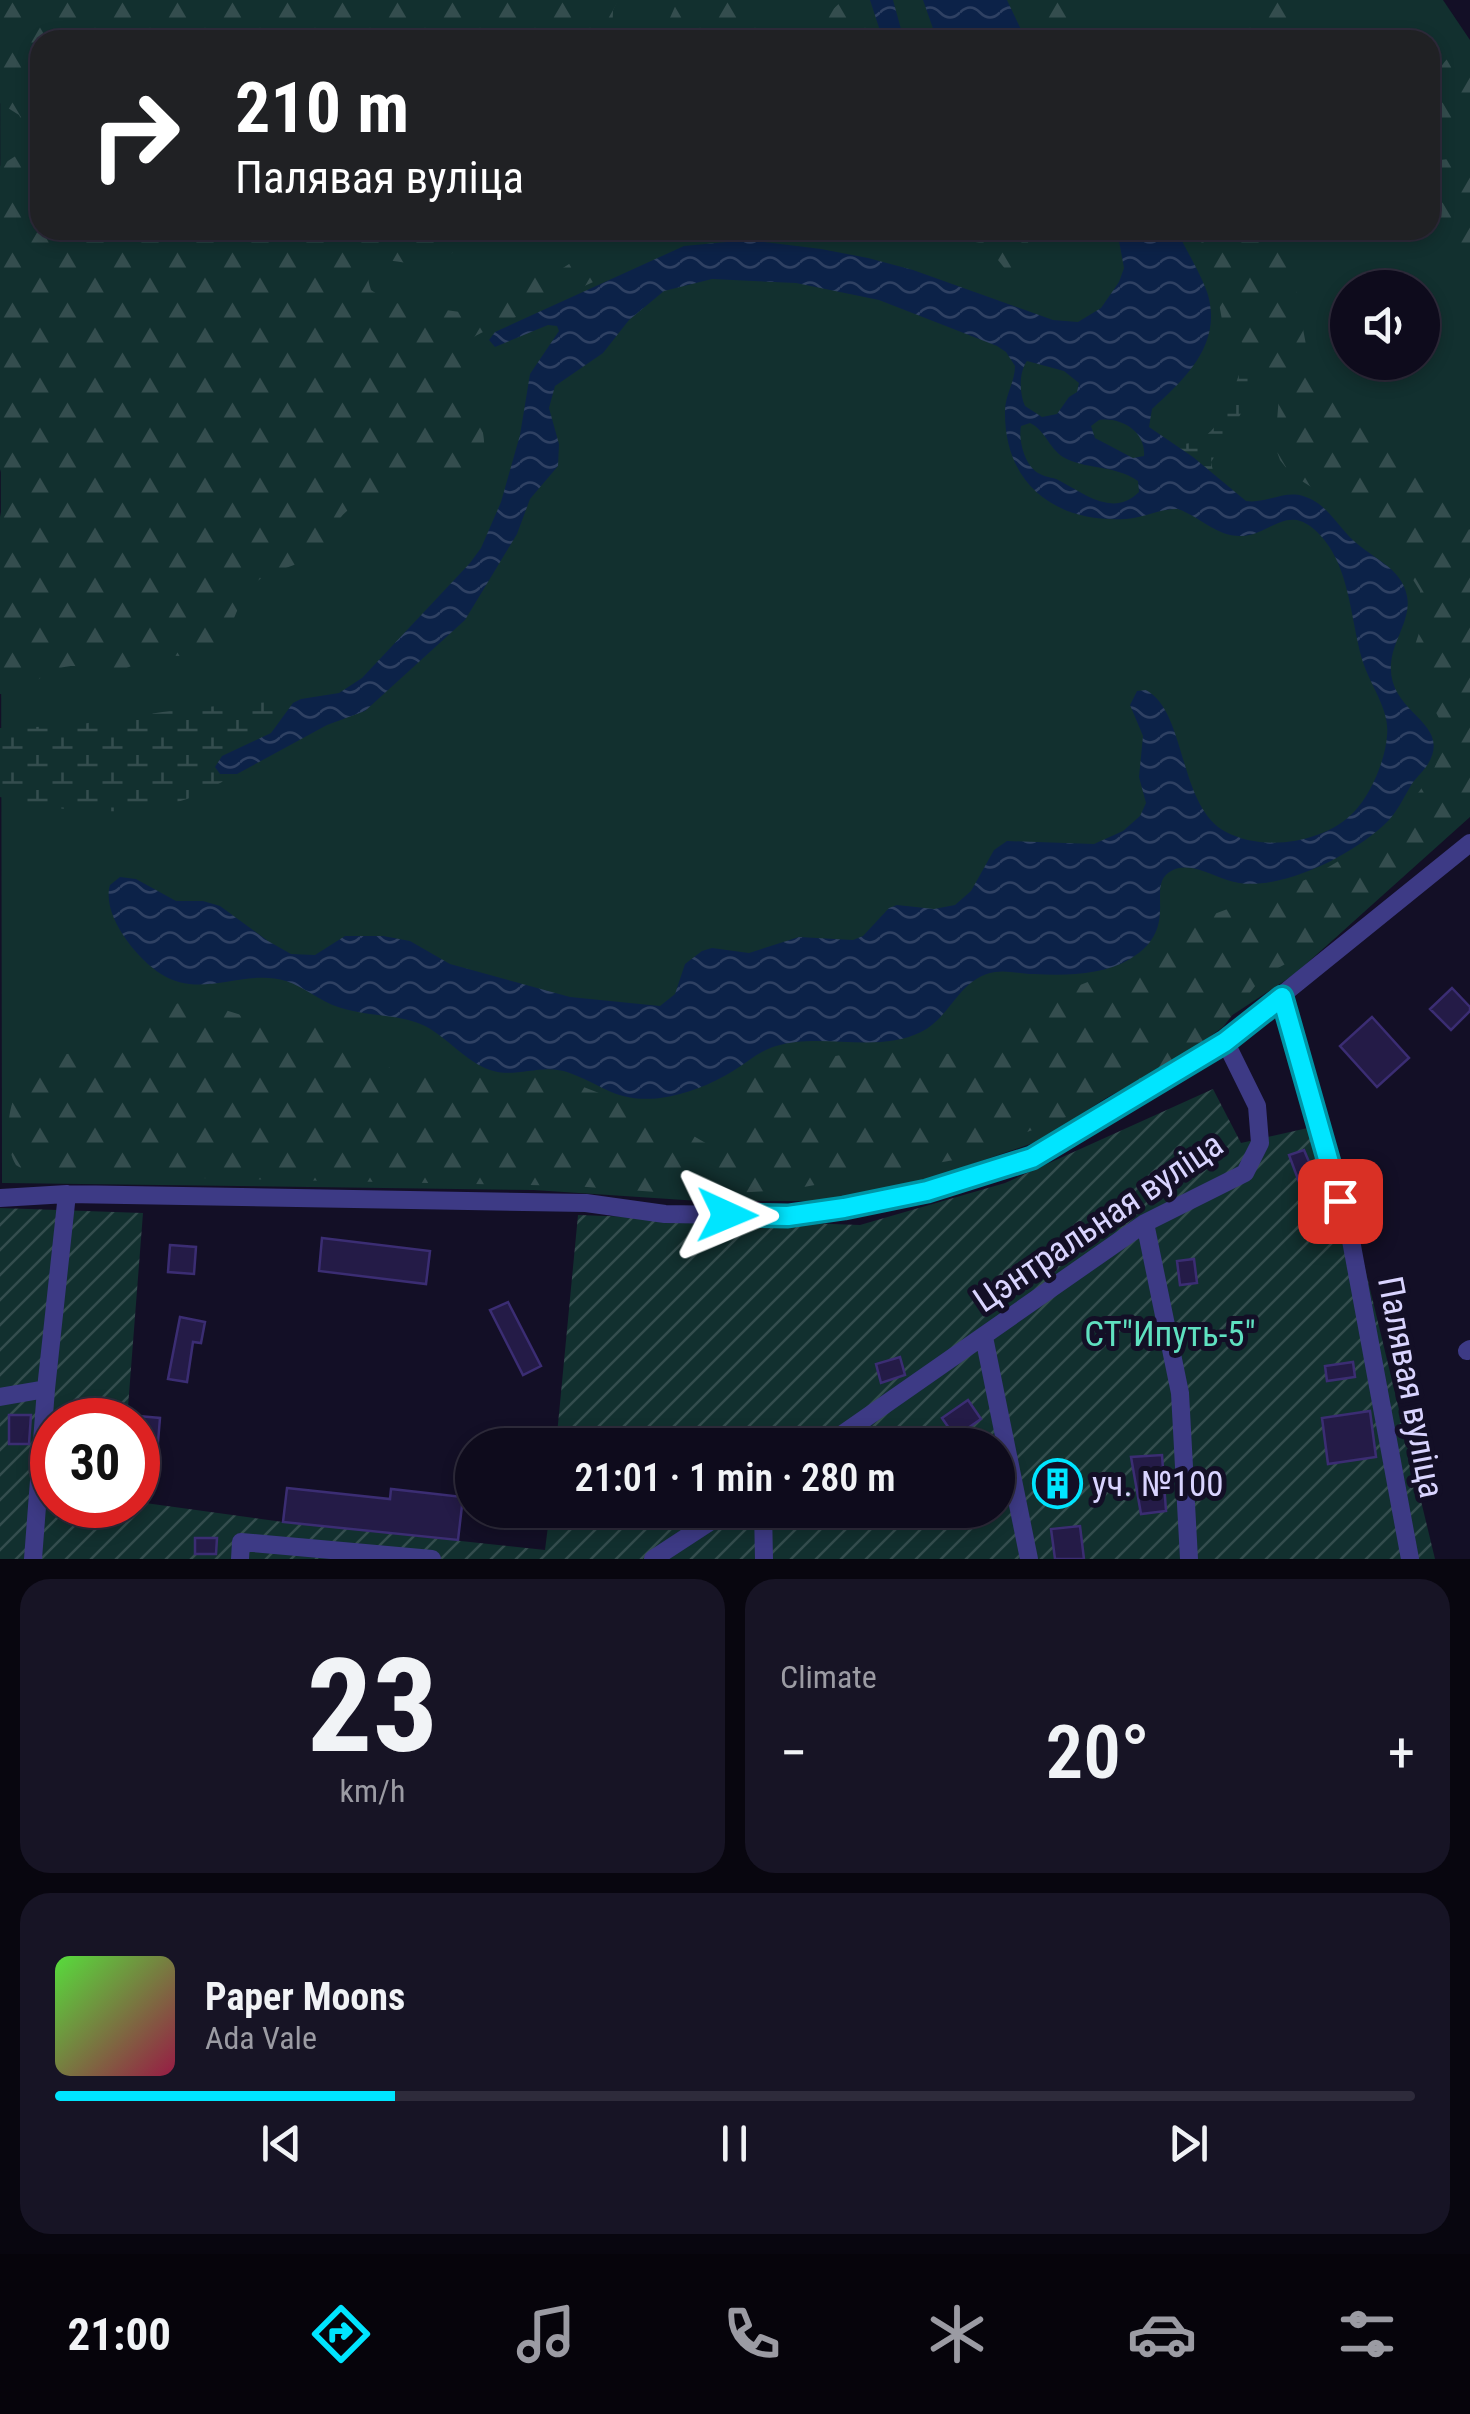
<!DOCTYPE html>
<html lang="en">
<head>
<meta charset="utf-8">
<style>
	body { margin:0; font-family:"Roboto Condensed",sans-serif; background:#171425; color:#f1f3f6; height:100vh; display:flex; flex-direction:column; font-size:38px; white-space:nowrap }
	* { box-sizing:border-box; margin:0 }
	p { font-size:32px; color:#9b9ba3 }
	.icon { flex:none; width:55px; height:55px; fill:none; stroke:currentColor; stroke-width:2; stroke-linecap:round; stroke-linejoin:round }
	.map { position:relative; height:1559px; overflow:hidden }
	.sheet { display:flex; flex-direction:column; gap:20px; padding:20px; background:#08060f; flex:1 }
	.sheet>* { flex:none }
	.top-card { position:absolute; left:30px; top:30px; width:1410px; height:210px; border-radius:30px; box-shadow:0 5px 15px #0003,0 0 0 2px #2e2b3b; background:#202124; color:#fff; overflow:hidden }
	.tools { position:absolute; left:1330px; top:270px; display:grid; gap:20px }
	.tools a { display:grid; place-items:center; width:110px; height:110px; border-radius:50%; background:#0e0b1c; box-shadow:0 5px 15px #0003,0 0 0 2px #2e2b3b; font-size:50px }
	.speed { position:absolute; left:30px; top:1398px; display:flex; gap:20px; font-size:50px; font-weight:700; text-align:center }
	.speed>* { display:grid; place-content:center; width:130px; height:130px; border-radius:50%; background:#0e0b1c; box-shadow:0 5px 15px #0003,0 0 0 2px #2e2b3b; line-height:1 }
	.speed .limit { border:15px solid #d22; background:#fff; color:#111 }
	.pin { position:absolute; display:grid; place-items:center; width:85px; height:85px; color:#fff; margin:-42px; border-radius:20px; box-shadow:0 5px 15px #0006 }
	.me { position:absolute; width:110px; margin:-55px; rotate:91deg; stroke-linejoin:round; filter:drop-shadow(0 0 8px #0008) }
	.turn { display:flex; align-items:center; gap:35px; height:210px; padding:0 40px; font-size:45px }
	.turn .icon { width:130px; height:130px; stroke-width:2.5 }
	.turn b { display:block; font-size:70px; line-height:85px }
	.big { font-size:75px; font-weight:600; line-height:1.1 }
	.sheet .widget { flex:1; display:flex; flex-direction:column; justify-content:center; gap:15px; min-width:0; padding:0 35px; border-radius:30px; background:#171425 }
	.sheet .dial { align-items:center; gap:0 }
	.dial b { font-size:130px; line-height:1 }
	.song { display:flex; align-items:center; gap:30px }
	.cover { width:120px; height:120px; border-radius:15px; background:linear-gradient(135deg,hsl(110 70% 55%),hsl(340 70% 35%)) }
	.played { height:10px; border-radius:5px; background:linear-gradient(90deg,#00e5ff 25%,#2e2b3b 25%) }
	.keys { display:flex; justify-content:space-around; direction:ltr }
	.heat { display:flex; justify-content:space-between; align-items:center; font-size:55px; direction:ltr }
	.sheet .tiles { flex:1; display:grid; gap:20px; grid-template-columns:1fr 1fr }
	.widget:last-child { grid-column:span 2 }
	.trip { position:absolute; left:455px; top:1428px; width:560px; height:100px; border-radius:50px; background:#0e0b1c; box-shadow:0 5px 15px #0003,0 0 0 2px #2e2b3b; font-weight:600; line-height:100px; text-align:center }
	.tabs { display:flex; height:160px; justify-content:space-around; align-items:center; background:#06040b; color:#9b9ba3 }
	.tabs .icon { width:70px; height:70px }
	.tabs .selected { color:#00e5ff }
	.tabs b { font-size:45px; color:#f1f3f6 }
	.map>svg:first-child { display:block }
	.grass { fill:#12302f; fill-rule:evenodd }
	.forest { fill:url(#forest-firs) }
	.wetland { fill:url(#wetland-marsh) }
	.garden { fill:url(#garden-furrows) }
	.water { fill:url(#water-waves); fill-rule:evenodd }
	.building { fill:#241b47; stroke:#3b2d73; stroke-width:2.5 }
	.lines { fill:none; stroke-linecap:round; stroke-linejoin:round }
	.minor { stroke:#3d3a85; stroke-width:18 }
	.route-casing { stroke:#0095a6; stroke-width:25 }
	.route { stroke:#00e5ff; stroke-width:18 }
	.labels { text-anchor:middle; stroke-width:10; stroke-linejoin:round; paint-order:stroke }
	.street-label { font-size:35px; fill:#d9d4ff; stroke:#130f26 }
	.park-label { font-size:35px; fill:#5fe0c0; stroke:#130f26 }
	.poi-label { font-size:35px; fill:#d9d4ff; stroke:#130f26; text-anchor:start }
</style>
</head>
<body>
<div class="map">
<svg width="1470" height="1559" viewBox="0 0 1470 1559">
	<defs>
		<pattern id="forest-firs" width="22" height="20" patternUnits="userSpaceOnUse" patternTransform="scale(2.5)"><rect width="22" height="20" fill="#12302f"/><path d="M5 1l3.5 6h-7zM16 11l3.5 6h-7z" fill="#344d4e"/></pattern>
		<pattern id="wetland-marsh" width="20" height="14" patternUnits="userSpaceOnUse" patternTransform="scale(2.5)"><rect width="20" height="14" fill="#12302f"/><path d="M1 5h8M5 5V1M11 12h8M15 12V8" fill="none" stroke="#344d4e"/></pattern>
		<pattern id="garden-furrows" width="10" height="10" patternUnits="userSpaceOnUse" patternTransform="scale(2.5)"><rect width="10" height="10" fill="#12302f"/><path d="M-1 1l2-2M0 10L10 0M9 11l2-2" fill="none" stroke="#344d4e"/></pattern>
		<pattern id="water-waves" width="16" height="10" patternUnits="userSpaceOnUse" patternTransform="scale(2.5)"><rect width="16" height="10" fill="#0c2248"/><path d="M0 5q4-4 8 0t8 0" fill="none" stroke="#2f4163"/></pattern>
	</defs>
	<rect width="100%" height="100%" fill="#130f26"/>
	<!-- grass -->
	<path class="grass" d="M 0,0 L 1443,0 L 1470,40 L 1470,817 L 1295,974 L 1042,1140 L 932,1178 L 821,1201 L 699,1201 L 533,1190 L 2,1183 ZM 40,40 L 1430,40 L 1430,230 L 40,230 ZM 1348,288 L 1422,288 L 1422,362 L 1348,362 Z"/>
	<!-- forest -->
	<path class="forest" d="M 0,0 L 618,0 L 613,10 L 612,40 L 40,40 L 40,230 L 473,230 L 466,243 L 433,267 C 414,269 354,240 371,290 L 389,302 L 460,312 L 477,305 L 512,278 L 552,275 L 583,255 L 603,256 L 608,269 L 602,278 L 481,333 C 426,360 506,424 478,464 C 461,487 425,461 400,480 C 392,486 385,493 375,497 C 366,501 356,503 348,510 C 334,521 329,540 316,552 C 299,568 273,568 255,583 C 233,602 236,636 209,651 C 193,660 174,654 157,656 C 142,659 129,670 114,671 C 96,672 80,662 61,668 C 38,674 26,696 0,694 L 0,517 L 6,488 L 0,469 L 0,166 L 25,150 L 29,134 L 19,115 L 0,103 Z
		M 678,0 L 761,0 L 767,40 L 660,40 Z
		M 843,0 C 868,0 872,19 879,40 L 817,40 L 831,11 Z
		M 1032,0 L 1061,0 L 1089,40 L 1058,40 Z
		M 1225,0 L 1278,0 L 1312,40 L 1255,40 Z
		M 1456,52 L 1470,56 L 1470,112 L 1459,113 L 1444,134 L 1430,136 C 1430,108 1428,69 1456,52 Z
		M 1470,148 L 1470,256 L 1466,258 L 1430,221 L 1430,161 L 1449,159 Z
		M 949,230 L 1024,230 L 1031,251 L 1031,271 L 1022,281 L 1014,280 L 986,245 L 961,238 Z
		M 1196,230 L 1288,230 L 1297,297 L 1310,366 L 1408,462 L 1470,530 L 1470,813 L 1336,937 L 1263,976 L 1223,1027 L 1175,1062 L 1077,1113 L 954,1160 L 787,1190 L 698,1195 L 573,1186 L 54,1175 C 41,1173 27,1173 16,1165 C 0,1140 9,1077 42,1061 C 70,1047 99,1058 127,1050 L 135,1044 L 154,1015 L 166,1006 L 193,1000 L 254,1019 L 295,1020 L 318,1025 L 335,1032 L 365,1055 L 396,1071 L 449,1070 L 491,1080 L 536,1077 L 568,1081 L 661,1117 L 709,1145 L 721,1146 L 731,1144 L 741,1136 L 746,1124 L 745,1100 L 749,1077 L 755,1067 L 776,1054 L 802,1052 L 830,1057 L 880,1048 L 950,1054 L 984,1046 L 1002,1037 L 1060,993 L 1128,966 L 1209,916 L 1310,878 L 1379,837 L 1397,821 L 1430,777 L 1443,749 L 1441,722 L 1413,669 L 1411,657 L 1422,624 L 1420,591 L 1399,557 L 1336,503 L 1291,474 L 1280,460 L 1275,446 L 1279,396 L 1276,378 L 1267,365 L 1230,332 L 1222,320 L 1213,270 Z"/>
	<!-- wetland -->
	<path class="wetland" d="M 1248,359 C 1268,382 1225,440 1211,462 L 1214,475 L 1193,457 L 1166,441 C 1217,458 1230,397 1244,361 Z
		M 301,699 L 293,703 L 271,733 L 217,761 L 226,775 L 237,774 C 221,782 204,793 187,799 C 128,819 60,812 0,797 L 0,728 L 68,726 L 183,709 Z"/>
	<!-- garden -->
	<path class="garden" d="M 1213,1089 L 1241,1143 L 1330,1123 L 1435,1559 L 0,1559 L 0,1208 L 143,1213 L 127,1420 L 52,1420 L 52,1505 L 138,1505 L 138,1502 L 283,1522 L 545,1550 L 550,1510 L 998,1510 L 998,1445 L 556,1445 L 578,1215 L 860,1225 L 1005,1183 Z"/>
	<!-- water -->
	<path class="water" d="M 870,0 L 893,0 L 904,40 L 883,40 Z
		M 923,0 L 1007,0 L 1026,40 L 937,40 Z
		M 1117,230 L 1177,230 C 1186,251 1201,273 1208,295 C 1222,345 1185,379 1152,409 L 1149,427 L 1193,457 L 1246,501 C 1266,504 1284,490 1303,496 C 1327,503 1337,526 1354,541 C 1372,558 1402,568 1407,596 C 1411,615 1398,634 1393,652 C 1377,714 1455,718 1428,764 C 1423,772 1415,778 1410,787 C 1403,799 1398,810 1389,820 C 1357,853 1285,890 1239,883 C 1217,880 1194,861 1173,870 C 1142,884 1184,927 1130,959 C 1103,975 1065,976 1034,974 C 1021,974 1008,970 995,972 C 958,978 952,1017 921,1032 C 877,1054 822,1032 776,1046 C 759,1051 748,1062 733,1071 C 712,1084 685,1095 660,1098 C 616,1103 604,1085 567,1072 C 541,1063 515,1079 490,1070 C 465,1061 448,1038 425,1026 C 398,1013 366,1017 338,1007 C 320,1001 304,987 286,981 C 244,968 201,1000 161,974 C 137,959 101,915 110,885 L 120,877 L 136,879 L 176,901 L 203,901 L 220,906 L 268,941 L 291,954 L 315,955 L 345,936 L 383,936 L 410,941 L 450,964 L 570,997 L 660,1006 L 675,994 L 685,964 L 702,951 L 712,948 L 749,953 L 799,937 L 853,940 L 863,936 L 889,908 L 897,905 L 934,909 L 955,905 L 971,891 L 994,850 L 1007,841 L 1094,844 L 1123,831 L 1140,816 L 1146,803 L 1139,777 L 1143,736 L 1130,705 L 1137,691 L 1146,690 C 1187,712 1178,807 1226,832 C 1264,852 1324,843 1354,812 C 1371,794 1385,761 1387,736 C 1390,711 1372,688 1364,665 C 1349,620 1352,558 1310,526 C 1284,507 1267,537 1240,536 C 1216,536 1200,517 1178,509 C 1160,508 1144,518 1126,519 C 1056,523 1004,485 1005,411 C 1005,395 1015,382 1015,366 L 1006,352 L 997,346 L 879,300 L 796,283 L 712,279 L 664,291 L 629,320 L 603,353 L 555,386 L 549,408 L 559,444 L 558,466 L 530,499 L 517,534 L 465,620 L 365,711 L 327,725 L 237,774 L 220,774 L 215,767 L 222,756 L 271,733 L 293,703 L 301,699 L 339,693 L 362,678 L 470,563 L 481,548 L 501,502 L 520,435 L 530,374 L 559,331 L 557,326 L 548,325 L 495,347 L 489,340 L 495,332 L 684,246 L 748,240 L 821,249 L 868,258 L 913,270 L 1053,320 L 1078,322 L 1101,308 L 1119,282 L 1124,268 ZM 1027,361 L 1064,371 L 1079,383 L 1077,392 L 1069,397 L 1057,414 L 1042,417 L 1025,406 C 1019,393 1019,372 1027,361 ZM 1099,420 C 1122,417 1146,432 1144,456 L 1133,458 L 1095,438 L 1091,426 ZM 1030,423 C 1045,430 1049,448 1063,457 C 1085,470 1113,464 1138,481 L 1139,492 C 1114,517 1086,495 1062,482 C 1055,477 1047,478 1040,474 C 1025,467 1018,440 1021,426 Z"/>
	<!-- building -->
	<path class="building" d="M 1452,988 L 1470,1007 L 1470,1011 L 1451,1030 L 1430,1009 Z
		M 1372,1017 L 1409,1058 L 1377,1087 L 1340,1046 Z
		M 1304,1150 L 1315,1176 L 1299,1182 L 1289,1155 Z
		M 322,1238 L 430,1251 L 426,1284 L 319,1271 Z
		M 170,1245 L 196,1247 L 194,1274 L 168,1272 Z
		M 1194,1259 L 1197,1283 L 1180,1285 L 1177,1261 Z
		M 508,1302 L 541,1366 L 523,1375 L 490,1310 Z
		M 180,1317 L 205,1322 L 201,1343 L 193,1342 L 187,1382 L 168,1379 Z
		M 900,1357 L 905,1375 L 881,1383 L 876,1364 Z
		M 1353,1362 L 1355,1377 L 1327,1381 L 1325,1366 Z
		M 968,1400 L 981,1419 L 955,1437 L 942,1418 Z
		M 1370,1411 L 1376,1457 L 1328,1464 L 1322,1418 Z
		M 9,1415 L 31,1415 L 29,1444 L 9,1444 Z
		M 138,1416 L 160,1418 L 154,1490 L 138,1489 Z
		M 1162,1455 L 1166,1511 L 1141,1514 L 1131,1457 Z
		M 1066,1467 L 1070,1498 L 1047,1501 L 1044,1470 Z
		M 287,1488 L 390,1499 L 391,1489 L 463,1497 L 458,1540 L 283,1522 Z
		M 1080,1526 L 1084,1559 L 1055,1559 L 1051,1529 Z
		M 195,1538 L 217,1538 L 216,1554 L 195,1554 Z"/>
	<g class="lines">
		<!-- minor -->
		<path class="minor" d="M 1282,997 L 1350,1235 L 1410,1559
			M 0,1198 L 67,1194 L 586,1203 L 665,1214 L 789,1216 L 927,1191 L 1033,1159 L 1225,1041 L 1470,843
			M 1145,1223 L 1180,1393 L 1189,1559
			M 984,1337 L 1029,1559
			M 1467,1351 L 1470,1349
			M 0,1397 L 46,1389
			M 827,1445 L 1145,1223 L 1245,1173 L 1260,1143 L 1257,1106 L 1225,1041
			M 763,1510 L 764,1559
			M 33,1559 L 46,1389 L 67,1194
			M 240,1559 L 241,1542 L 432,1559
			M 653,1559 L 728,1510"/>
	</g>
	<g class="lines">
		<defs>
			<path id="route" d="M 727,1215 L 788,1216 L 844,1208 L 927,1191 L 1032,1158 L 1225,1042 L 1282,997 L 1340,1201"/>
		</defs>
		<!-- route casing -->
		<use href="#route" class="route-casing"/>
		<!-- route -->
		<use href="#route" class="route"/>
	</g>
	<!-- icons -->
	<defs>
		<symbol id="building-ring" viewBox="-11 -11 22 22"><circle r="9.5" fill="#130f26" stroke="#00e5ff" stroke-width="1.5"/><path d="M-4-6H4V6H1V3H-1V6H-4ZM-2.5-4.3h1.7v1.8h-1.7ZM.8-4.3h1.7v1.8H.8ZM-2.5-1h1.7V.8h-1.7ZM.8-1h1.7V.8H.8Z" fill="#00e5ff"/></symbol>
	</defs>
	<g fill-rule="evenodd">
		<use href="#building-ring" x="1030" y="1456" width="55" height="55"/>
	</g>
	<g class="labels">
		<!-- street labels -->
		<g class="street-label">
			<text transform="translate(1098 1222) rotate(-34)" y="12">Цэнтральная вуліца</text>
			<text transform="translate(1411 1387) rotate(79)" y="12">Палявая вуліца</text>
		</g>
		<!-- park labels -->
		<g class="park-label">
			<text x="1170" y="1346">СТ"Ипуть-5"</text>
		</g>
		<!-- poi labels -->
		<g class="poi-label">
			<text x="1092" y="1496">уч. №100</text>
		</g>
	</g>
</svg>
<div class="tools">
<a><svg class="icon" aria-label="sound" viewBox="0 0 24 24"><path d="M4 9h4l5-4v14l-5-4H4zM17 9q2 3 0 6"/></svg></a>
</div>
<div class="speed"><div class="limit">30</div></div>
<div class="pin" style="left:1340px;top:1201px;background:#d93025"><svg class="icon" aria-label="arrive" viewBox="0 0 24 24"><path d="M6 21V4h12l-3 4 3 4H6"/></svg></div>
<svg class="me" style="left:727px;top:1215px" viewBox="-20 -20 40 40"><path d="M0-17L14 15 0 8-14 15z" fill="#00e5ff" stroke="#fff" stroke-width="4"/></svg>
<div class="trip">21:01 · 1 min · 280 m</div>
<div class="top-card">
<div class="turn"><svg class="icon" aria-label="right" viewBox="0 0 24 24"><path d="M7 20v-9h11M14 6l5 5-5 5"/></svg><div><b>210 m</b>Палявая вуліца</div></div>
</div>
</div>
<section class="sheet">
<div class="tiles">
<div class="widget dial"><b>23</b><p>km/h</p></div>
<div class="widget"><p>Climate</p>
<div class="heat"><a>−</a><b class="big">20°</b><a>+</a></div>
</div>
<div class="widget">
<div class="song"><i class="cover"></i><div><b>Paper Moons</b><p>Ada Vale</p></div></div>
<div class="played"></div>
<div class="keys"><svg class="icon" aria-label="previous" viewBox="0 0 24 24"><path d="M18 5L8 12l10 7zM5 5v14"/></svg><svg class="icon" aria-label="pause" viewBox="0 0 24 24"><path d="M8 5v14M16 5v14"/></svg><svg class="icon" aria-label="next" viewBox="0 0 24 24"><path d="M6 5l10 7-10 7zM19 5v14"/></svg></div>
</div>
</div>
</section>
<nav class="tabs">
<b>21:00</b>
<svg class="icon selected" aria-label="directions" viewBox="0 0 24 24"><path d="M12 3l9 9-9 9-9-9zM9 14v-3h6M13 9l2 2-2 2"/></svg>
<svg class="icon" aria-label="music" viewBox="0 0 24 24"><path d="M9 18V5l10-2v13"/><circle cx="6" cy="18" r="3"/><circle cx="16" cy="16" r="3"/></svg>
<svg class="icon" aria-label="phone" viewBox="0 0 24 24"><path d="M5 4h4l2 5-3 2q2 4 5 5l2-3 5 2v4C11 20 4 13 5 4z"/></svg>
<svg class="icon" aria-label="climate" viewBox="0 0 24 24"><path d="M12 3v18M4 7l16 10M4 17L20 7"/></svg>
<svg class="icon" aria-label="car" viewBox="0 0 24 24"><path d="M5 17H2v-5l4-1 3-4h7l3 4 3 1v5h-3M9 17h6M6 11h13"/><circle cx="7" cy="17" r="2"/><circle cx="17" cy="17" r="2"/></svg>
<svg class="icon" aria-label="filters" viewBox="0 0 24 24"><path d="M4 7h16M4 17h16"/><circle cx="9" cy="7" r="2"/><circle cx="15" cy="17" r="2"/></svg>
</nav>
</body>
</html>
